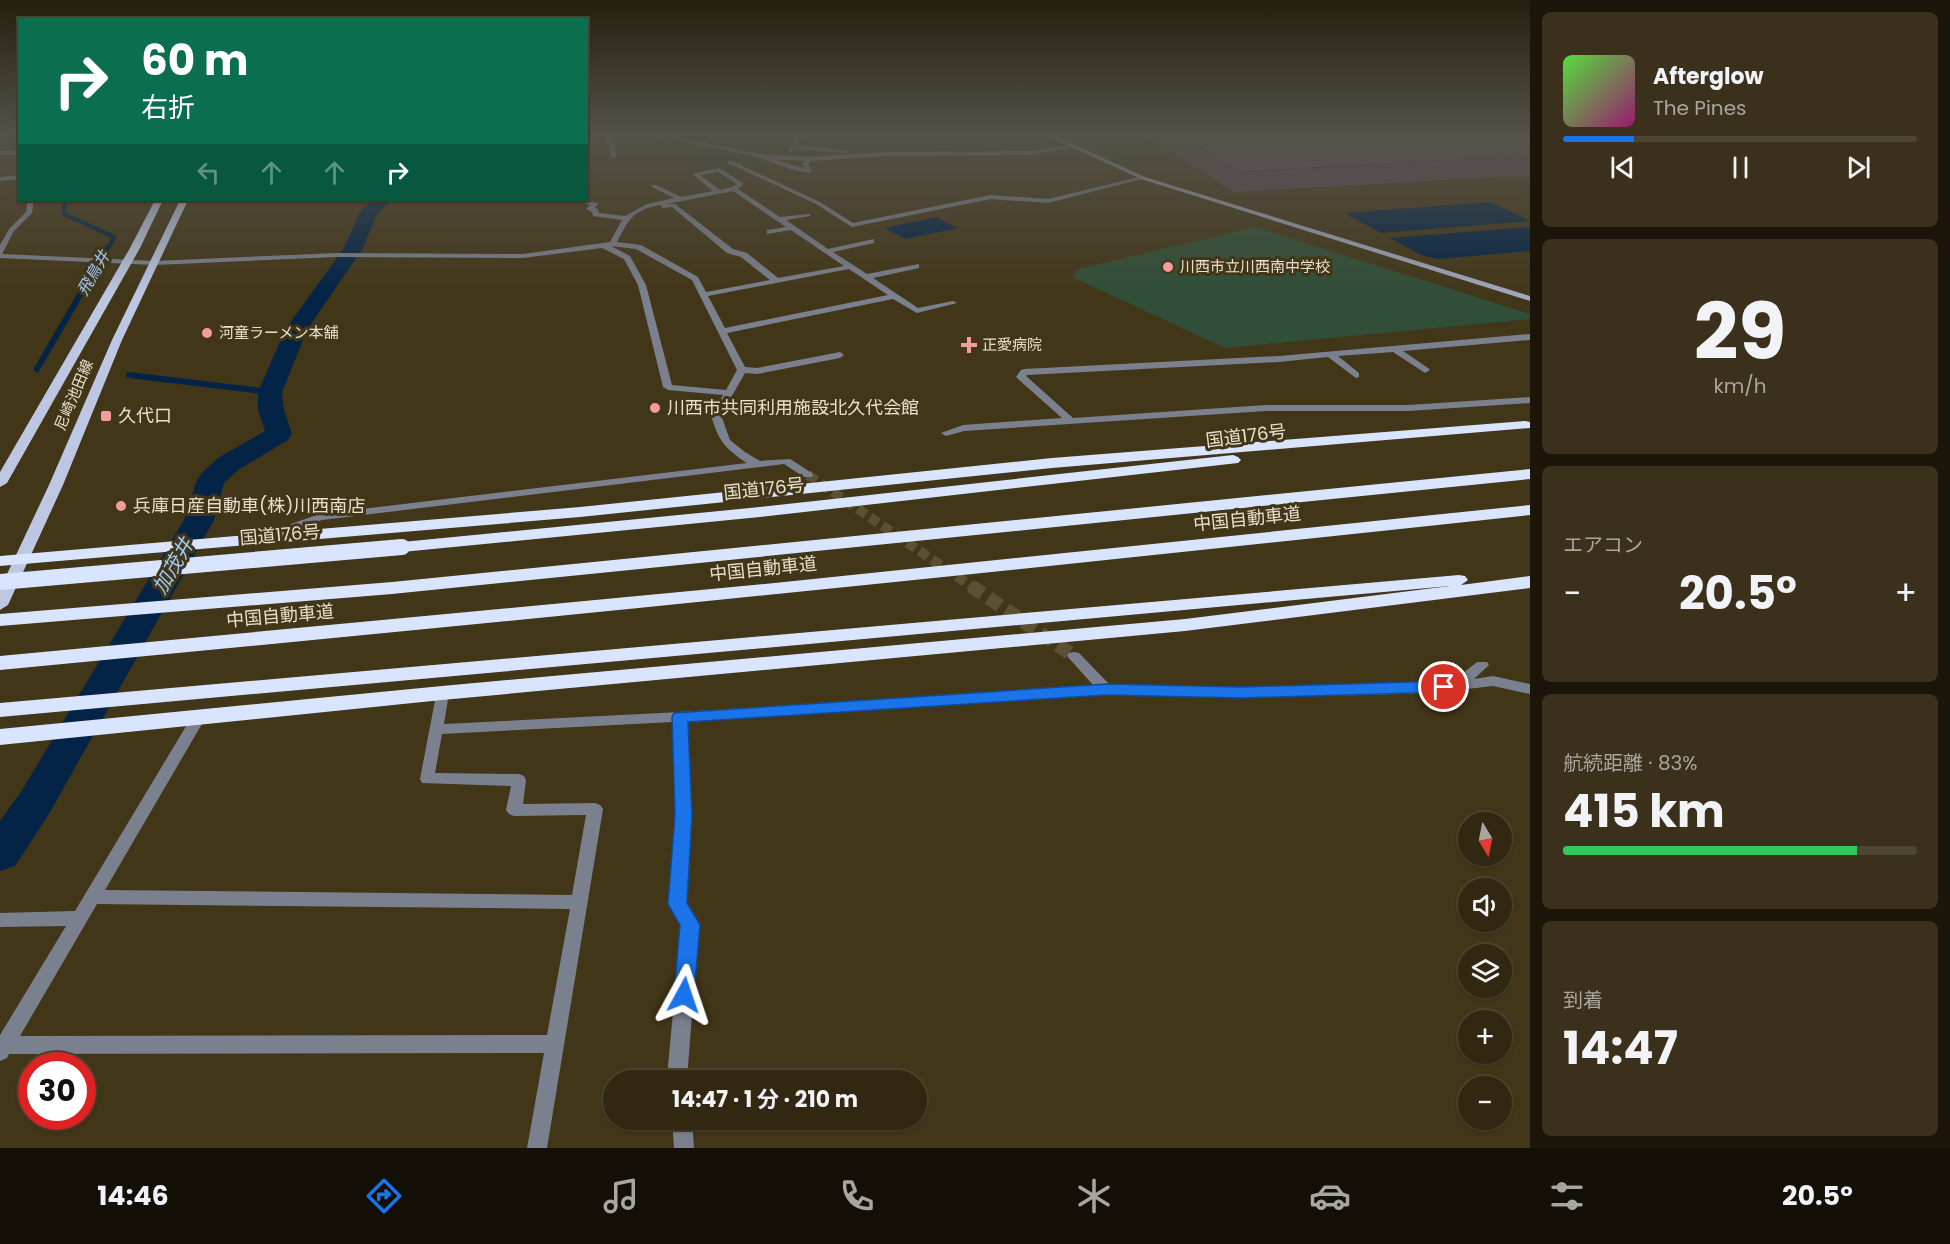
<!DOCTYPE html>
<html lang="ja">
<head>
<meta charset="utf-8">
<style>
	body { margin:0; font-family:Poppins,"Noto Sans JP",sans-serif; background:#3a301b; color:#f1f3f6; height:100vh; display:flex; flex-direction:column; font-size:22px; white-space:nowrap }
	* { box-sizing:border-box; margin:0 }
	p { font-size:20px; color:#a8a69f }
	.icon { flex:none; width:33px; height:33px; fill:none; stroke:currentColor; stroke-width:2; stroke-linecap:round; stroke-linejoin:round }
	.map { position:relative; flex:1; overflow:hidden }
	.details { display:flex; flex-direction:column; gap:12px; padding:12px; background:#1c160a; width:420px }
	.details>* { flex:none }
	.hud { position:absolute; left:18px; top:18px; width:570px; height:183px; border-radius:0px; box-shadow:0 2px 4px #0004,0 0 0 2px #4d4432; background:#0b6e4f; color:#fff; overflow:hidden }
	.needle { width:39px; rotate:170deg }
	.controls { position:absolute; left:1458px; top:812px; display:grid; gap:12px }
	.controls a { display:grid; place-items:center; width:54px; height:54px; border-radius:50%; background:#322812; box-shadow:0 2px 4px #0004,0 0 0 2px #4d4432; font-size:30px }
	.speed { position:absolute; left:18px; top:1052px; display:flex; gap:12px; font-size:30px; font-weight:700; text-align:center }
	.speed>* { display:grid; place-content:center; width:78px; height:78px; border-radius:50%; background:#322812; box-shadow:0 2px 4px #0004,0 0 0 2px #4d4432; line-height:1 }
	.speed .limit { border:9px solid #d22; background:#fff; color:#111 }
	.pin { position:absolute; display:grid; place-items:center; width:51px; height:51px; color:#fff; margin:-26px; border:3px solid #fff; border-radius:50%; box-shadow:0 2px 6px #0007 }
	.me { position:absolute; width:66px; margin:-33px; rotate:5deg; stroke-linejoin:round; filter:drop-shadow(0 0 4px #0008) }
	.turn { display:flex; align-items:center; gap:21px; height:126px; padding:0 24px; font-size:27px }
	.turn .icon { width:78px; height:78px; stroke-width:2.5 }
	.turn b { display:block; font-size:42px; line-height:51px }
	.lanes { display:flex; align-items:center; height:57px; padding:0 24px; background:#0003; justify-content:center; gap:30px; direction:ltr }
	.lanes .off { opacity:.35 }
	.big { font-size:45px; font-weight:700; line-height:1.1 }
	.details .widget { flex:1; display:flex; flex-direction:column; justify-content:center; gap:9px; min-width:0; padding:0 21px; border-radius:9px; background:#3a301b }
	.details .dial { align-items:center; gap:0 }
	.dial b { font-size:78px; line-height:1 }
	.song { display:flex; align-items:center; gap:18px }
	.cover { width:72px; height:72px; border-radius:9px; background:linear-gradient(135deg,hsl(110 70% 55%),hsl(320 70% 35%)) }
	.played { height:6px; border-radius:3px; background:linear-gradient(90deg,#1a73e8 20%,#4d4432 20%) }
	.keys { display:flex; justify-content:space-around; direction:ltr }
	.heat { display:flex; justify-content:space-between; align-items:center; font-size:33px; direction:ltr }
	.charge { height:9px; border-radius:4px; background:linear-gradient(90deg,#34c759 83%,#4d4432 0) }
	.trip { position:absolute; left:603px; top:1070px; width:324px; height:60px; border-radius:30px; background:#322812; box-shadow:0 2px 4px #0004,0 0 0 2px #4d4432; font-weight:700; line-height:60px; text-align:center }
	.tabs { display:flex; height:96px; justify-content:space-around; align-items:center; background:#141007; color:#a8a69f }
	.tabs .icon { width:42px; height:42px }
	.tabs .on { color:#1a73e8 }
	.tabs b { font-size:27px; color:#f1f3f6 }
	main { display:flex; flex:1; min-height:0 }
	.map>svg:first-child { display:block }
	.green { fill:#304e38 }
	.water { fill:#032447 }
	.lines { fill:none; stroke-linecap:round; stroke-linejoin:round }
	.stream-far1 { stroke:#032447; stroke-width:4.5 }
	.stream { stroke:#032447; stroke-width:6 }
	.canal { fill:#032447; fill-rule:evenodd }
	.street-tunnel-far1 { stroke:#5b5033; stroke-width:10; stroke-dasharray:10 5; stroke-linecap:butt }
	.street-tunnel { stroke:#5b5033; stroke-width:14; stroke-dasharray:14 7; stroke-linecap:butt }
	.street { fill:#7b808e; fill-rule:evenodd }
	.secondary { fill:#a0a8be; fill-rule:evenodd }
	.primary { fill:#bdc7e4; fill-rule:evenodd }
	.highway { fill:#d9e4ff; fill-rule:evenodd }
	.highway-bridge { stroke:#d9e4ff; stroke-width:16 }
	.wall { fill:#58455a }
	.building { fill:#665069; stroke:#47384a; stroke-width:1.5 }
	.route { fill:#1a73e8; stroke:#114b97; stroke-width:1.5 }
	.poi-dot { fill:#f59b9d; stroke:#423618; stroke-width:2 }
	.labels { text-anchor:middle; stroke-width:6; stroke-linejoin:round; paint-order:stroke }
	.far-poi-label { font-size:15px; fill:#e8e0cf; stroke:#423618; text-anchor:start }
	.far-street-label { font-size:15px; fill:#e8e0cf; stroke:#423618 }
	.far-water-label { font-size:16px; font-style:italic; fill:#9fc8fb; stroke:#423618 }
	.poi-label { font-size:18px; fill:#e8e0cf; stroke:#423618; text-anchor:start }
	.street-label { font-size:18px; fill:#e8e0cf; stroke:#423618 }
	.water-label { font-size:20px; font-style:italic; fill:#9fc8fb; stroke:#423618 }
</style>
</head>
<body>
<main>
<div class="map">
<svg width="1530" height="1148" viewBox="0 0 1530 1148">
	<rect width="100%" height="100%" fill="#423618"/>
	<!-- green -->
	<path class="green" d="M 1050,134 L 1080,134 L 1119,163 L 1058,140 Z
		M 1255,227 L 1530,314 L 1530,319 L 1225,348 L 1074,278 L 1075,270 Z"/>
	<!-- water -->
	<path class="water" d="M 1490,202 L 1530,221 L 1381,233 L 1345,213 Z
		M 936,217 L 958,228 L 905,239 L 884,228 Z
		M 1530,227 L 1530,251 L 1438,259 L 1421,255 L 1390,238 Z"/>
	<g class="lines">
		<!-- stream-far1 -->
		<path class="stream-far1" d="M 0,135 L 20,145
			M 65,200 L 64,214 L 114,237 L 107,250"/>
		<!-- stream -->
		<path class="stream" d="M 37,369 L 107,248
			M 129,375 L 270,392"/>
		<!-- canal -->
		<path class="canal" d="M 373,200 L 392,200 L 377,214 L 363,248 L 307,330 L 282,392 L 284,410 L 292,434 L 288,440 L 238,470 L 224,483 L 214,520 L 49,814 L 15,866 L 0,871 L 0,821 L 21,792 L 184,520 L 197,480 L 201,474 L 218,458 L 265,431 L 258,410 L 258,392 L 285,330 L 344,248 L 360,212 Z"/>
		<!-- street-tunnel-far1 -->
		<path class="street-tunnel-far1" d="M 808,475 L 974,588"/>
		<!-- street-tunnel -->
		<path class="street-tunnel" d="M 971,586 L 1074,656"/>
		<!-- street -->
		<path class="street" d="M 601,134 L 608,134 L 615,144 L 616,158 L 611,157 L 609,144 Z
			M 649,134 L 662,134 L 759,154 L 809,157 L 885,152 L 1031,151 L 1070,145 L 1073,147 L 1031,155 L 885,156 L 811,161 L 808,164 L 812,171 L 809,173 L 790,169 L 757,157 ZM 772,159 L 805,161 L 802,164 L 804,168 Z
			M 798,134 L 804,134 L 796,145 L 851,151 L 848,153 L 794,149 L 792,152 L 788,152 Z
			M 0,151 L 20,151 L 20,155 L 0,155 Z
			M 728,161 L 732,161 L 820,202 L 853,223 L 991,195 L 1048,199 L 1143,176 L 1146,178 L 1048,203 L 991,199 L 852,227 L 816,204 L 728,163 Z
			M 719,168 L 743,183 L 743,185 L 738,189 L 780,217 L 810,214 L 810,216 L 786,220 L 828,249 L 874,239 L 874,243 L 833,252 L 867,274 L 919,264 L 919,268 L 873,278 L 918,308 L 953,301 L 957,303 L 917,313 L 893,299 L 727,333 L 745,367 L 757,368 L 840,352 L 844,355 L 840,358 L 757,374 L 745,373 L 721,415 L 730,440 L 745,452 L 760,461 L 790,459 L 812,473 L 813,475 L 812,477 L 804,477 L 784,464 L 322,520 L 263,540 L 255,540 L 253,538 L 255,536 L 320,514 L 747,463 C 725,449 718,440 711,415 L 723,395 L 668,390 L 663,387 L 638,285 L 624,259 L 602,248 L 523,258 L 336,257 L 155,265 L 0,258 L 0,245 L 9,229 L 26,212 L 28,200 L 34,200 L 32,213 L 14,231 L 2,254 L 155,261 L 336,253 L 523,254 L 610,242 L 622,220 L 593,216 L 592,212 L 586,209 L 590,205 L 579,201 L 578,200 L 597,203 L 598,204 L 595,208 L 598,209 L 599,213 L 625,216 L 647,204 L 674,198 L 652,187 L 652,185 L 656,185 L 681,197 L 713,191 L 692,174 ZM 718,172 L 737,184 L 732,187 L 720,190 L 700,175 ZM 733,191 L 786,227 L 767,230 L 767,234 L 791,230 L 844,266 L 778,278 L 747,253 L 733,249 L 675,204 L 667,204 ZM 660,205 L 663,208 L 672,207 L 727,253 L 741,257 L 770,280 L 706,292 L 698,277 L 641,245 L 617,242 C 629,219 633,210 660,205 ZM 611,246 L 636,249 L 692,280 L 737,370 L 726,390 L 672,385 L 646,285 L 630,256 ZM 849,269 L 888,295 L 725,328 L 708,296 Z
			M 20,175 L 20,179 L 0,181 L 0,177 Z
			M 1530,334 L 1530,340 L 1403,351 L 1428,368 L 1430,370 L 1425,373 L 1393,352 L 1338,356 L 1359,373 L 1359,377 L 1356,378 L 1328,357 L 1279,362 L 1027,375 L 1026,376 L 1073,418 L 1266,405 L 1408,405 L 1530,397 L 1530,403 L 1408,411 L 1266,411 L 964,431 L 946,436 L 941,433 L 963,425 L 1062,418 L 1018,379 L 1016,377 L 1021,370 L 1024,369 L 1279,356 Z
			M 1074,652 L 1079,653 L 1110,685 L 1241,687 L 1432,683 L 1453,681 L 1477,662 L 1487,662 L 1489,665 L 1474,679 L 1493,676 L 1530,684 L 1530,694 L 1493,686 L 1432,693 L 1368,695 L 1241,697 L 1106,695 L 687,721 L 692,815 L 686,903 L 699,925 L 688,1066 L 689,1080 L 669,1080 L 668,1066 L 681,926 L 670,904 L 676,815 L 673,722 L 442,734 L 435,773 L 519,774 L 524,776 L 526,780 L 523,804 L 595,803 L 600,805 L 603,809 L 547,1148 L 527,1148 L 544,1053 L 9,1054 L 7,1058 L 0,1061 L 0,1035 L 66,926 L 0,927 L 0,913 L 75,911 L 194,713 L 204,713 L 206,717 L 105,890 L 572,895 L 586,815 L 514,816 L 509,814 L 506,810 L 511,786 L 422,783 L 420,779 L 437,690 L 447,690 L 449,693 L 444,724 L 680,712 L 1094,686 L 1067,656 L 1069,653 ZM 97,904 L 570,909 L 547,1035 L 20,1036 Z
			M 672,1119 L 692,1119 L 694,1148 L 674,1148 Z"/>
		<!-- secondary -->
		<path class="secondary" d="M 1043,134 L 1051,134 L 1145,177 L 1530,296 L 1530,301 L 1141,179 Z"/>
		<!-- primary -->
		<path class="primary" d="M 155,200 L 163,200 L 140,248 L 7,483 L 0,487 L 0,472 L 130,248 Z
			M 180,200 L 188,200 L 122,340 L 63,485 L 8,605 L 0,610 L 0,589 L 49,485 L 112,340 Z"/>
		<!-- highway -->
		<path class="highway" d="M 1525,421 L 1530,422 L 1530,428 L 1052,468 L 580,517 L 0,566 L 0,556 L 580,507 L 1052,458 Z
			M 1233,455 L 1238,457 L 1241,460 L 1238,463 L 760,517 L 402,552 L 396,551 L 393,547 L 396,543 L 402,542 L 760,507 Z
			M 1530,469 L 1530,479 L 392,594 L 0,626 L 0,614 L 392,582 Z
			M 1530,505 L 1530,515 C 1020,570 510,622 0,670 L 0,656 L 765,584 Z
			M 1459,575 L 1465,576 L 1468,580 L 1461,585 L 1530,576 L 1530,588 L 1185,631 L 442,700 L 0,745 L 0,729 L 442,686 L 1185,619 L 1450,586 L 0,717 L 0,703 Z"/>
		<!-- highway-bridge -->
		<path class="highway-bridge" d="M 0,582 L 402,547"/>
	</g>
	<!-- wall -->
	<path class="wall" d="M 1144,134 L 1530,134 L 1530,175 L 1234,192 Z"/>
	<!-- building -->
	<path class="building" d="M 1178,134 L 1530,134 L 1530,155 L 1239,172 Z"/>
	<!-- sky -->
	<linearGradient id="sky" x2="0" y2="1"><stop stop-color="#241e0d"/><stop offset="0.45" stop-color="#545248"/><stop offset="1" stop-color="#545248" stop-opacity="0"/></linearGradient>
	<rect width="1530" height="295" fill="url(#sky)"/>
	<!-- route -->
	<path class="route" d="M 1444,681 L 1450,683 L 1452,687 L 1450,690 L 1444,692 L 1241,698 L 1106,695 L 688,722 L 692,815 L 687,903 L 700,925 L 694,995 L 691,1002 L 684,1005 L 677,1002 L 674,995 L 680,925 L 668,904 L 675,815 L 672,717 L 674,713 L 1106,684 L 1241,687 Z"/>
	<!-- markers -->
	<g class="poi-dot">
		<circle cx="1168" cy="267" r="6"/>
		<circle cx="207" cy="333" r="6"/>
		<path d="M966 336h6v6h6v6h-6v6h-6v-6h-6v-6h6z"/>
		<circle cx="655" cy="408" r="6"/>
		<rect x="100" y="410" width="12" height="12" rx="3"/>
		<circle cx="121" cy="506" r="6"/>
	</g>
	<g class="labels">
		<!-- far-poi labels -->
		<g class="far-poi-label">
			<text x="1180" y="272">川西市立川西南中学校</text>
			<text x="219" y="338">河童ラーメン本舗</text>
			<text x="982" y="350">正愛病院</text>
		</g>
		<!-- far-street labels -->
		<g class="far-street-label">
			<text transform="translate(74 395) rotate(-67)" y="5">尼崎池田線</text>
		</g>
		<!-- far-water labels -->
		<g class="far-water-label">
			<text transform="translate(93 273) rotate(-60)" y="6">飛鳥井</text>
		</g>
		<!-- poi labels -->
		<g class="poi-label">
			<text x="667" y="414">川西市共同利用施設北久代会館</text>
			<text x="118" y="422">久代口</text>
			<text x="133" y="512">兵庫日産自動車(株)川西南店</text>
		</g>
		<!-- street labels -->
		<g class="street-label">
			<text transform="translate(1246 436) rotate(-7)" y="6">国道176号</text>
			<text transform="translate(764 489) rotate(-6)" y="6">国道176号</text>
			<text transform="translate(1247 519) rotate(-6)" y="6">中国自動車道</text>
			<text transform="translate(280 535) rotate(-5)" y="6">国道176号</text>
			<text transform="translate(763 569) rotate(-6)" y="6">中国自動車道</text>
			<text transform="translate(280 616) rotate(-5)" y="6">中国自動車道</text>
		</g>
		<!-- water labels -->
		<g class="water-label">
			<text transform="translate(173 566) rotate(-60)" y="7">加茂井</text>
		</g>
	</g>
</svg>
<div class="controls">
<a><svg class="needle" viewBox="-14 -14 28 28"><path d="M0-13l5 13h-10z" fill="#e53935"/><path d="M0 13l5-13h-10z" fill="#a8a69f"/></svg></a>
<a><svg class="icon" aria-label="sound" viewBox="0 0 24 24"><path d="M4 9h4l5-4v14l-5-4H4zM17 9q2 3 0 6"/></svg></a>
<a><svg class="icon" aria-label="layers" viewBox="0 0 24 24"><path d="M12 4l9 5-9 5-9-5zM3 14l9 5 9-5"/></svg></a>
<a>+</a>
<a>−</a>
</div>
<div class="speed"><div class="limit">30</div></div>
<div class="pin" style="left:1444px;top:687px;background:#d93025"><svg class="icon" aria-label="arrive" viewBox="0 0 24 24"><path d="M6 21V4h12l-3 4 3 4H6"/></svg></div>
<svg class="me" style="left:684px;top:995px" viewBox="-20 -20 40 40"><path d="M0-17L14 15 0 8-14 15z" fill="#1a73e8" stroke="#fff" stroke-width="4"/></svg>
<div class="trip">14:47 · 1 分 · 210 m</div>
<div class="hud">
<div class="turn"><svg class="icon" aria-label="right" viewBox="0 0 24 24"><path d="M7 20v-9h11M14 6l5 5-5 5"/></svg><div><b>60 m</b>右折</div></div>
<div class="lanes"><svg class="icon off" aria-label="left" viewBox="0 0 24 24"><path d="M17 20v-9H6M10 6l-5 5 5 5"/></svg><svg class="icon off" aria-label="ahead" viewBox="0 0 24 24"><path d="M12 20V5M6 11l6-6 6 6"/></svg><svg class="icon off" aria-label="ahead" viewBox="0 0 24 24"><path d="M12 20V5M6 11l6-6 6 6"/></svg><svg class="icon" aria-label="right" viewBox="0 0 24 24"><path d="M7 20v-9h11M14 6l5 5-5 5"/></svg></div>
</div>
</div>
<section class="details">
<div class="widget">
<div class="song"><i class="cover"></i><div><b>Afterglow</b><p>The Pines</p></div></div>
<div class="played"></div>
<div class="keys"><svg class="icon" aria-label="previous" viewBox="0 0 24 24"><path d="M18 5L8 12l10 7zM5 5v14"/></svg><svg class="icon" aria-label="pause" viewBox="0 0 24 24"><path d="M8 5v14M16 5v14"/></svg><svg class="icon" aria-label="next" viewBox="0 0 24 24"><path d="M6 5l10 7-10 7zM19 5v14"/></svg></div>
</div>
<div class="widget dial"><b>29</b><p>km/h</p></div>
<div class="widget"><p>エアコン</p>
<div class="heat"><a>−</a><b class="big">20.5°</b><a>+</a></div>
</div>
<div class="widget"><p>航続距離 · 83%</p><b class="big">415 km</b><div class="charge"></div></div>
<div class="widget"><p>到着</p><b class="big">14:47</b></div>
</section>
</main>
<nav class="tabs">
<b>14:46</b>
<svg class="icon on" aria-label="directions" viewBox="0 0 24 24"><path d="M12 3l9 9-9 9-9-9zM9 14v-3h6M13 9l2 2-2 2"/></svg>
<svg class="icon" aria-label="music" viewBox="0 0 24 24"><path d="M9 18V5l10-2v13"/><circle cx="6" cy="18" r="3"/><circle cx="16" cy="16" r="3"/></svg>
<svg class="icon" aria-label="phone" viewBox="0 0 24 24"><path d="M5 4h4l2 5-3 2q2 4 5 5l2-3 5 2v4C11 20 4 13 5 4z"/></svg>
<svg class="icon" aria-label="climate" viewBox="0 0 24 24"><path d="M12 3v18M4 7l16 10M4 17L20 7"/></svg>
<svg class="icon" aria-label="car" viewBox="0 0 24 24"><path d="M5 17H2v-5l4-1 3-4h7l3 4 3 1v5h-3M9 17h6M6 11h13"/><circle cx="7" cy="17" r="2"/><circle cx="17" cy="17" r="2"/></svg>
<svg class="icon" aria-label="filters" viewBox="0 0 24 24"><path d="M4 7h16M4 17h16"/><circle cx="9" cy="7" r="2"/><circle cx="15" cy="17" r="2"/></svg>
<b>20.5°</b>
</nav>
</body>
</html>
